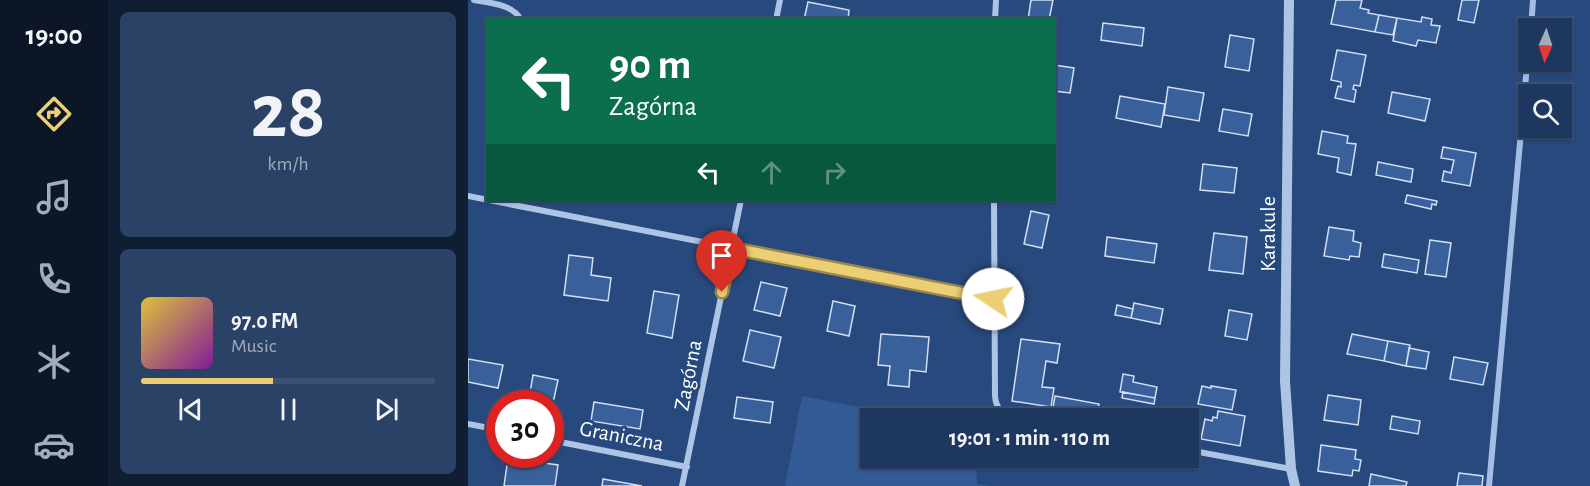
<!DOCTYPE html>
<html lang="en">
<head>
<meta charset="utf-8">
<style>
	body { margin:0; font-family:"Alegreya Sans",sans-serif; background:#2b4267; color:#f1f3f6; height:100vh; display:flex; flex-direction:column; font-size:22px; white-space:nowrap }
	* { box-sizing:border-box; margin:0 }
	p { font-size:20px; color:#a1acbc }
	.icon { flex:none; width:33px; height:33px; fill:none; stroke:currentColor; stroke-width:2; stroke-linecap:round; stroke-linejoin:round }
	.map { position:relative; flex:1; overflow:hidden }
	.drawer { display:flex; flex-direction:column; gap:12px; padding:12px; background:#101e34; width:360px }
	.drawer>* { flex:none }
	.guide { position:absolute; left:18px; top:18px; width:570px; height:183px; border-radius:0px; box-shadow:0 2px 4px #0004,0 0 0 2px #3c5173; background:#0b6e4f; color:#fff; overflow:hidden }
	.needle { width:39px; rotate:183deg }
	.controls { position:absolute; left:1050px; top:18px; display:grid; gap:12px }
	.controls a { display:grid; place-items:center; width:54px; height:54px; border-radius:0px; background:#1e375e; box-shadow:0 2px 4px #0004,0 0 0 2px #3c5173; font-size:30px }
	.speed { position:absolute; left:18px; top:390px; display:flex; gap:12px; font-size:30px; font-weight:700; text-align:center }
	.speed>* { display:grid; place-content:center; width:78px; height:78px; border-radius:50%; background:#1e375e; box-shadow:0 2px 4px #0004,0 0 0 2px #3c5173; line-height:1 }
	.speed .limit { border:9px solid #d22; background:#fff; color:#111 }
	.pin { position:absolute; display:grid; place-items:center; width:51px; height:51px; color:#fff; margin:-62px -26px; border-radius:50% 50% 50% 0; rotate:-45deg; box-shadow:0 0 6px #0007 }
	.pin .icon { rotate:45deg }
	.me { position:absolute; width:66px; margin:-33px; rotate:281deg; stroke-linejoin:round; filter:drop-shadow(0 0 4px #0008) }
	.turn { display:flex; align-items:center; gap:21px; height:126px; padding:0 24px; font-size:27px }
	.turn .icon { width:78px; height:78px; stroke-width:2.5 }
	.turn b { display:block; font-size:42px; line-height:51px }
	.lanes { display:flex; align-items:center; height:57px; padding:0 24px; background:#0003; justify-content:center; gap:30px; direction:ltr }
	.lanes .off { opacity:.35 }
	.drawer .card { flex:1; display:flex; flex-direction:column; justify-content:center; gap:9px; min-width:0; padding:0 21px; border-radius:9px; background:#2b4267 }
	.drawer .dial { align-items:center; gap:0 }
	.dial b { font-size:78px; line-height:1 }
	.song { display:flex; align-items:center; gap:18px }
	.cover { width:72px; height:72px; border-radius:9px; background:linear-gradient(135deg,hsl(50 70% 55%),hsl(290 70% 35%)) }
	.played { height:6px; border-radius:3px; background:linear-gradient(90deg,#eccf75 45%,#3c5173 45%) }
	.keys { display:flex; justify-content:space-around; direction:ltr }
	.trip { position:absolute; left:392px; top:408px; width:339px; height:60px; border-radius:0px; background:#1e375e; box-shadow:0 2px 4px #0004,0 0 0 2px #3c5173; font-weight:700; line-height:60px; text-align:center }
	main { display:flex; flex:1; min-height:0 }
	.menu { display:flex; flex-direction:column; width:108px; justify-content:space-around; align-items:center; background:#0c1626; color:#a1acbc }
	.menu .icon { width:42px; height:42px }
	.menu .current { color:#eccf75 }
	.menu b { font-size:27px; color:#f1f3f6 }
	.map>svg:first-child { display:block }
	.green { fill:#335a94 }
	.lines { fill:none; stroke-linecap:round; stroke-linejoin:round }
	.stream { stroke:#a3bee5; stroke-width:6 }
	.building { fill:#39609a; stroke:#d1dff4; stroke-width:1.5 }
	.minor { stroke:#aec4e4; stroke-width:6 }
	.tertiary { stroke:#aec4e4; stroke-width:10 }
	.route-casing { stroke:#99874c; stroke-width:15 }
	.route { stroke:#eccf75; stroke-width:10 }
	.labels { text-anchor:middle; stroke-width:6; stroke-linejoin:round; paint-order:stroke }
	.street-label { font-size:22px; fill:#fff; stroke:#28497d }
</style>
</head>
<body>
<main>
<nav class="menu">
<b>19:00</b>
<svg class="icon current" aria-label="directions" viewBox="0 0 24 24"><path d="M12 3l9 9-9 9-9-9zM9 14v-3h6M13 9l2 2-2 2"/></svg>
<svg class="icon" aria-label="music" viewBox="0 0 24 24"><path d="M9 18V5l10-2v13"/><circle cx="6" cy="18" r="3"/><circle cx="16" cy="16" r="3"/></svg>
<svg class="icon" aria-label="phone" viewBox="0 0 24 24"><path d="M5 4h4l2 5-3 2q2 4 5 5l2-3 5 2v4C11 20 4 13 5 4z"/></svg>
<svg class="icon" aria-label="climate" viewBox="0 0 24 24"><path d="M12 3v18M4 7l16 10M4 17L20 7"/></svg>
<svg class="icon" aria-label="car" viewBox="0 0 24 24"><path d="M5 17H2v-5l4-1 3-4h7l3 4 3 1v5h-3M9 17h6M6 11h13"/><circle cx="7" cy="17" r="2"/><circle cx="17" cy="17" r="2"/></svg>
</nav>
<section class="drawer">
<div class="card dial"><b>28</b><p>km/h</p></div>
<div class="card">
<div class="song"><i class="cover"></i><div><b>97.0 FM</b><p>Music</p></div></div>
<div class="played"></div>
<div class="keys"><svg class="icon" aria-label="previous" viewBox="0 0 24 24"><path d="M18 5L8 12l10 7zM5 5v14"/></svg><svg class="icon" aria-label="pause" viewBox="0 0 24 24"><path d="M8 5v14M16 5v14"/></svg><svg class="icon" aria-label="next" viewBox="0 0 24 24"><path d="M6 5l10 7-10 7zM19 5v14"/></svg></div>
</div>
</section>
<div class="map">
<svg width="1122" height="486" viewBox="0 0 1122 486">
	<rect width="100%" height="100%" fill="#28497d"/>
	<!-- green -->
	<path class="green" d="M 334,396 L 448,418 L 402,418 L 402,458 L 508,458 L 509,484 L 523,486 L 317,486 Z"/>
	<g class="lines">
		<!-- stream -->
		<path class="stream" d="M 1063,28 L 1065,0
			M 1021,486 L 1060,54"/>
	</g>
	<!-- building -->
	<path class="building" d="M 563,0 L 585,0 L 581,20 L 560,20 Z
		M 868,0 L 894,0 L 892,8 L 901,10 L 900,13 L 911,15 L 907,32 L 863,24 Z
		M 994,0 L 1011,0 L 1006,23 L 990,20 Z
		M 340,2 L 381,10 L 380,20 L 336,20 Z
		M 911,15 L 929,18 L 925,35 L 907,32 Z
		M 954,17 L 964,19 L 963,25 L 972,26 L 968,43 L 950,40 L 948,46 L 925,41 L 929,18 L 953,22 Z
		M 635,23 L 676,28 L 674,46 L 633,40 Z
		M 762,35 L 786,39 L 781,71 L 757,67 Z
		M 869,50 L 898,55 L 892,86 L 886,85 L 885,89 L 888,90 L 886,102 L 867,98 L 870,86 L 873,87 L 873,82 L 863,80 Z
		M 586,65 L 606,68 L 602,93 L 586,91 Z
		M 700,87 L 736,93 L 731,121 L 696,115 Z
		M 924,92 L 962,99 L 957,121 L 920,113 Z
		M 652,96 L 697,104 L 693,127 L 648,118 Z
		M 755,109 L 784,114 L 780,136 L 751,131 Z
		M 854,131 L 880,136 L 879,143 L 888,144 L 883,175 L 869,172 L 871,158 L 850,154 Z
		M 975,147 L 1008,153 L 1002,186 L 974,181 L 976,171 L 983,173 L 986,160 L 973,158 Z
		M 910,162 L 945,169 L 943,182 L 908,175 Z
		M 735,164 L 769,168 L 766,193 L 732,190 Z
		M 939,195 L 969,201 L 968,205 L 964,204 L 963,209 L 937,203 Z
		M 563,211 L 581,215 L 574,248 L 556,244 Z
		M 861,227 L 886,231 L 885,241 L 893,243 L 891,257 L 882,256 L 881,260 L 856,256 Z
		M 746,233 L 779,237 L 775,274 L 741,270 Z
		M 639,237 L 689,244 L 686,263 L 637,256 Z
		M 962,240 L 983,243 L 978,277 L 957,274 Z
		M 916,254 L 951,260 L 949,273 L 914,267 Z
		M 101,255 L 125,258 L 123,275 L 143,278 L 140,301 L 96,295 Z
		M 293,282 L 319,288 L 312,316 L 286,310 Z
		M 186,291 L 211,295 L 204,338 L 179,333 Z
		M 365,301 L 387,306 L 381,336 L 359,331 Z
		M 666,303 L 695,309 L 692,324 L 663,318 Z
		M 649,305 L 665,309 L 663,318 L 647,315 Z
		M 761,310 L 784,314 L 779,340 L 757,336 Z
		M 282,330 L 313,337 L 306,368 L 275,361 Z
		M 413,334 L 461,337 L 458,372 L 442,370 L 441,387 L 420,385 L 422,366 L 410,365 Z
		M 884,334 L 920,341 L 916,361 L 879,354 Z
		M 553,339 L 592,344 L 589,363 L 578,361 L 574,387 L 586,388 L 583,407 L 544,401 Z
		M 920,341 L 942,345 L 938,366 L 916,361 Z
		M 941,348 L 961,352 L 958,369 L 938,366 Z
		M 986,357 L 1020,363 L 1015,385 L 982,379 Z
		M 0,359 L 35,365 L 30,388 L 0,382 Z
		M 655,374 L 666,376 L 665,382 L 689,387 L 687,398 L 652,392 Z
		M 65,375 L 90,380 L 83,412 L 82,404 L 60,404 Z
		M 734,386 L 743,388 L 743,386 L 768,390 L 764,410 L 730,404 Z
		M 655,392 L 687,398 L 686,404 L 654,398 Z
		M 860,395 L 893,400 L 890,425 L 856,420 Z
		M 587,396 L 631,404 L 628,418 L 612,418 L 584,413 Z
		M 269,397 L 305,402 L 302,423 L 266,418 Z
		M 126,402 L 175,410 L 172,429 L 123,421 Z
		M 750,411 L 777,416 L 772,446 L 733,439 L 737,419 L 744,421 L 745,417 L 749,418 Z
		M 924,416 L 952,421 L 950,434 L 922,429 Z
		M 853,445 L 888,450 L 887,459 L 893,460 L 891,471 L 885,470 L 884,476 L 850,471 Z
		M 40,458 L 90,465 L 87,486 L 36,486 Z
		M 991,473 L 1015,476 L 1014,486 L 989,486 Z
		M 903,474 L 939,482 L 938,486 L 901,486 Z
		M 135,479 L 174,486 L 134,486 Z"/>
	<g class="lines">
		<!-- minor -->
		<path class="minor" d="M 6,0 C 22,3 45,4 53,20
			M 308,20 L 312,0
			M 527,20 L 528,0
			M 0,196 L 525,299
			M 526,200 L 527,396 C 528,410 535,414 547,418
			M 0,424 L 32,430
			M 82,440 L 219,467
			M 720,450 L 823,469
			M 214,486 L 273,200"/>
		<!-- tertiary -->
		<path class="tertiary" d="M 821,0 L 817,381 L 823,469 L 827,486"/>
	</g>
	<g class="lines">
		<defs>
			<path id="route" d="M 254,292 L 263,248 L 525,299"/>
		</defs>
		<!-- route casing -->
		<use href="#route" class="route-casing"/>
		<!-- route -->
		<use href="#route" class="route"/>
	</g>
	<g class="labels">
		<!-- street labels -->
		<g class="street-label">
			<text transform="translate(799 234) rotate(-90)" y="8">Karakule</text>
			<text transform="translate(219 375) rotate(-79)" y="8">Zagórna</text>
			<text transform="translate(154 435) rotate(11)" y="8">Graniczna</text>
		</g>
	</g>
</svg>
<div class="controls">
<a><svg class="needle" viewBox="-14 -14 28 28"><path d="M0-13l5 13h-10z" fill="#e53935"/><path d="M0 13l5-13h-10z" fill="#a1acbc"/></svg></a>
<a><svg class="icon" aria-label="search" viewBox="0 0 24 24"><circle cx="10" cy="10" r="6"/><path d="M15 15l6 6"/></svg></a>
</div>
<div class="speed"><div class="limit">30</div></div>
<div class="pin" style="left:254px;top:292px;background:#d93025"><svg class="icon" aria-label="arrive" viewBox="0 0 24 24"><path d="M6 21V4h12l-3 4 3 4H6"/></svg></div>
<svg class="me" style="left:525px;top:299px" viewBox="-20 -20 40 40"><circle r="19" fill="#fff"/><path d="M0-13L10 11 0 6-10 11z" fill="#eccf75"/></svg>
<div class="trip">19:01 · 1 min · 110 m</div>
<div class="guide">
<div class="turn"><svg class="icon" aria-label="left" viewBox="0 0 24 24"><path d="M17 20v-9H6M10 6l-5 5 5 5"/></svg><div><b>90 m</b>Zagórna</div></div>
<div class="lanes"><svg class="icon" aria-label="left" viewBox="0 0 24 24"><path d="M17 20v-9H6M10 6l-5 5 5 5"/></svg><svg class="icon off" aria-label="ahead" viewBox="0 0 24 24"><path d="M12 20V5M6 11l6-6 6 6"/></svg><svg class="icon off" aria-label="right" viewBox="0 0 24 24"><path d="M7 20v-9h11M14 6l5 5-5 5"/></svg></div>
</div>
</div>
</main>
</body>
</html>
